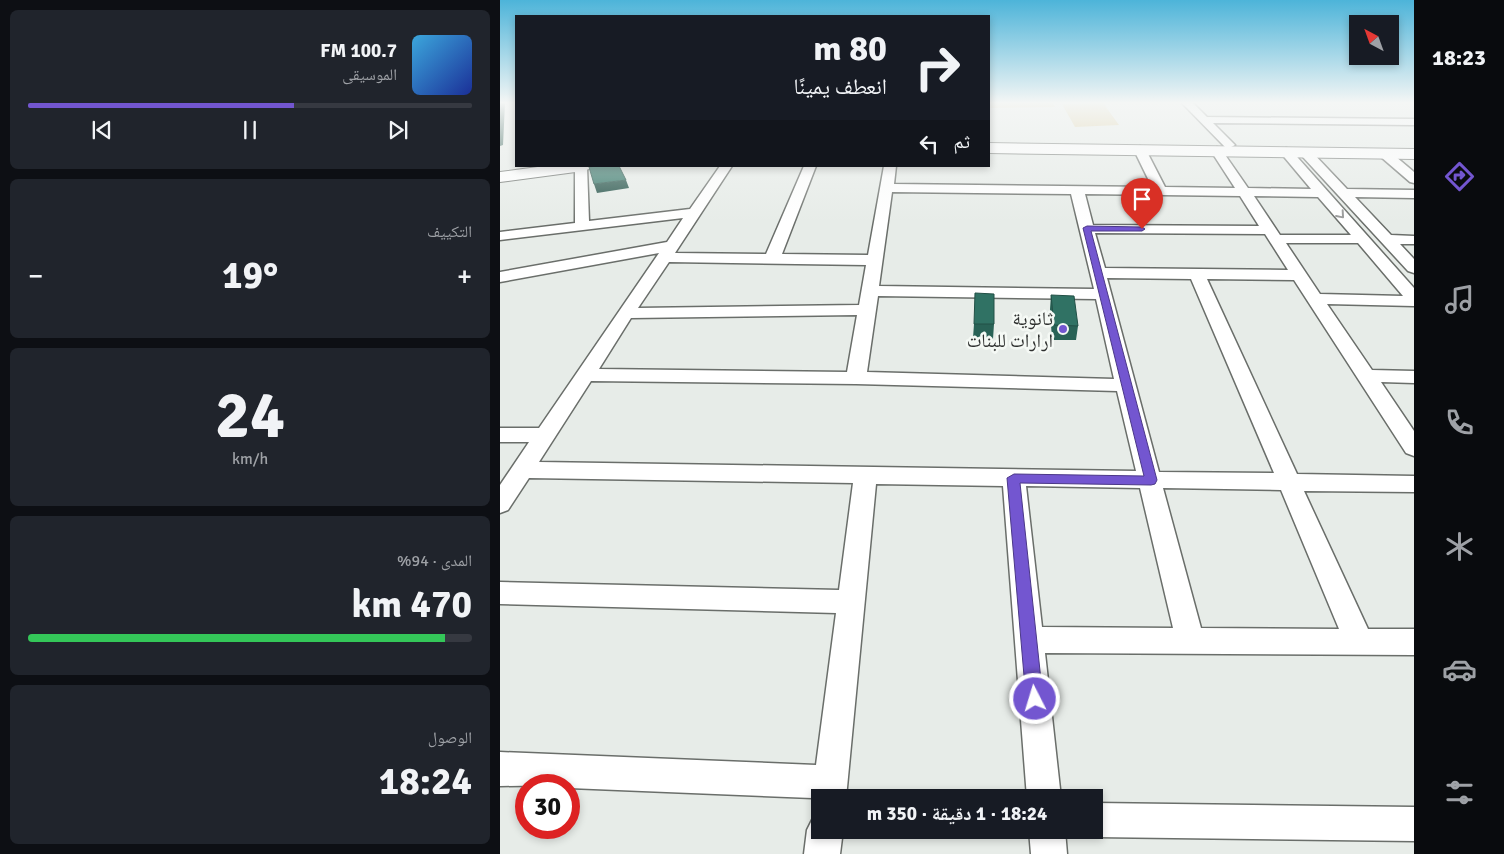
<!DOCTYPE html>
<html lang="ar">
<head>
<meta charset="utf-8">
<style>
	body { margin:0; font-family:Signika,"Noto Naskh Arabic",sans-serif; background:#20242c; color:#f1f3f6; direction:rtl; height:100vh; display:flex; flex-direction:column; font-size:19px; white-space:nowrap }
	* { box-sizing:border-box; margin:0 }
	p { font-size:16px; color:#9ea1a6 }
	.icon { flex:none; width:28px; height:28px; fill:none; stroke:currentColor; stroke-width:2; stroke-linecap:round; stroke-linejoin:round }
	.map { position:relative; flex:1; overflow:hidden; direction:ltr }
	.details { display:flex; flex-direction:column; gap:10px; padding:10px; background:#0d0f14; width:500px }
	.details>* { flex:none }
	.hud { position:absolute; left:15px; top:15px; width:475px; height:152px; border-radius:0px; box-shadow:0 2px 8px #0003; direction:rtl; background:#171b24; color:#f1f3f6; overflow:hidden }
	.needle { width:32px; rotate:319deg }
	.tools { position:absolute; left:849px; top:15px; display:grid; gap:10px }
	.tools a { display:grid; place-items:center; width:50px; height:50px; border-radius:0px; background:#171b24; box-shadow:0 2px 8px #0003; font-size:25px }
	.speed { position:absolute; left:15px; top:774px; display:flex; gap:10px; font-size:25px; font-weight:700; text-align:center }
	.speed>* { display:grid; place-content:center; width:65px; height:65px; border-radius:50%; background:#171b24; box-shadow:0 2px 8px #0003; line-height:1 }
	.speed .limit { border:8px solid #d22; background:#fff; color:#111 }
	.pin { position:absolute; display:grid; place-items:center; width:42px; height:42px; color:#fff; margin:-51px -21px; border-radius:50% 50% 50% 0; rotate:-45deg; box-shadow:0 0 5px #0007 }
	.pin .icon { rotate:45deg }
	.me { position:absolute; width:55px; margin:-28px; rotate:355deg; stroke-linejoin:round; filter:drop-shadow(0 0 4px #0008) }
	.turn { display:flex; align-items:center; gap:18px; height:105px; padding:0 20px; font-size:22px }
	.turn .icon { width:65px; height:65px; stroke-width:2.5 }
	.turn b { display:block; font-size:35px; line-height:42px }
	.then { display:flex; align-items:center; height:48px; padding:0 20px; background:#0003; gap:10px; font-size:19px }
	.big { font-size:38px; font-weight:800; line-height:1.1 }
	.details .widget { flex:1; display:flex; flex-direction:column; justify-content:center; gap:8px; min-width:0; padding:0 18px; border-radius:8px; background:#20242c }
	.details .dial { align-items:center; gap:0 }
	.dial b { font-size:65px; line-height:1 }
	.song { display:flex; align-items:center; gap:15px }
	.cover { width:60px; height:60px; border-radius:8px; background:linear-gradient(135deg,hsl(200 70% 55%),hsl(230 70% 35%)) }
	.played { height:5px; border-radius:2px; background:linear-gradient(90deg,#7356d0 60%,#363941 60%) }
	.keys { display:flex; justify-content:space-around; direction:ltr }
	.heat { display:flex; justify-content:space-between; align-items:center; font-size:28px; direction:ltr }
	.charge { height:8px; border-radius:4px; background:linear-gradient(90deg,#34c759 94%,#363941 0) }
	.trip { position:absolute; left:311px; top:789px; width:292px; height:50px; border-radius:0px; background:#171b24; box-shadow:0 2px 8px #0003; font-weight:800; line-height:50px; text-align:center; direction:rtl }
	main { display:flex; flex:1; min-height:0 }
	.dock { display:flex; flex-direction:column; width:90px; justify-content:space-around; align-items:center; background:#090b0e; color:#9ea1a6 }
	.dock .icon { width:35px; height:35px }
	.dock .on { color:#7356d0 }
	.dock b { font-size:22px; color:#f1f3f6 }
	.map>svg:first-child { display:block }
	.green { fill:#dcc993 }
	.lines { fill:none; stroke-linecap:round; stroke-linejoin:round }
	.street-casing { stroke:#6a6e6a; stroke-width:3 }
	.secondary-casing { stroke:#6a6e6a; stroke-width:2 }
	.street { fill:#fff; fill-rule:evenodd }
	.secondary { fill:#fff; fill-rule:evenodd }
	.wall { fill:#296256 }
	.shaded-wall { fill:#225046 }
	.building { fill:#307264; stroke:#225046 }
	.oneway { stroke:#979898 }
	.route { fill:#7356d0; stroke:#4b3887 }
	.poi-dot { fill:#7356d0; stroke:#f5f9f5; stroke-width:2 }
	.labels { text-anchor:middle; stroke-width:5; stroke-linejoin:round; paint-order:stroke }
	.poi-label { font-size:19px; fill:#2f3130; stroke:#f5f9f5; text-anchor:end }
</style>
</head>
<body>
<main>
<nav class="dock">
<b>18:23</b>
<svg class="icon on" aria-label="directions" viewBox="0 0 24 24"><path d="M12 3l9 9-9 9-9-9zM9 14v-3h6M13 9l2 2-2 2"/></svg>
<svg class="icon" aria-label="music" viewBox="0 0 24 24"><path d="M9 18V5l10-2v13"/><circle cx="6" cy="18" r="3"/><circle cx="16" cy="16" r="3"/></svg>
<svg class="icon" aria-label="phone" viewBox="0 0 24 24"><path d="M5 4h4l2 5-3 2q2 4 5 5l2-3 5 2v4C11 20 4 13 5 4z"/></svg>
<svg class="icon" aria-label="climate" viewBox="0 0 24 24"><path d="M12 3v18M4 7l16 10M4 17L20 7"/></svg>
<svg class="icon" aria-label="car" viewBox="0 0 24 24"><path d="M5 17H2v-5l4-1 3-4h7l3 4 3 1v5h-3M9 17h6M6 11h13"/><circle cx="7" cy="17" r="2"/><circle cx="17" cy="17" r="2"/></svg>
<svg class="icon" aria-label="filters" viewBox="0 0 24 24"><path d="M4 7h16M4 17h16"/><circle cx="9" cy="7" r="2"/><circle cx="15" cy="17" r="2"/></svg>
</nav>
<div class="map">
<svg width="914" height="854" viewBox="0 0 914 854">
	<rect width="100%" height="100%" fill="#e7ece8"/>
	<!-- green -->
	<path class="green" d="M 489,103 L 553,103 L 555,107 L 489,108 Z
		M 603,103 L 619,125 L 575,127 L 562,104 Z"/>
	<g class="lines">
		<defs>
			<path id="street" d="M 682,103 L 693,103 L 707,117 L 914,119 L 914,125 L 713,123 L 735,145 L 729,148 L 725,147 Z
				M 640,146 L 646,150 L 665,187 L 735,188 L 711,151 L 717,147 L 721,149 L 748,188 L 811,189 L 780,152 L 786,148 L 790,149 L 914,288 L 914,306 L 827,304 L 872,370 L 914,371 L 914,383 L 881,382 L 914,431 L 914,456 L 906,453 L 794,280 L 707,279 L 797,474 L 914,476 L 914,492 L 804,491 L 868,629 L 914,629 L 914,655 L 545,653 L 561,798 L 527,798 L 503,486 L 376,484 L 346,798 L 320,798 L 320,811 L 317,810 L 312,798 L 69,788 L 69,785 L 0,786 L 0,752 L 316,765 L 336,613 L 0,604 L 0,582 L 339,590 L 353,483 L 29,478 L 8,510 L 0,513 L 0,485 L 29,442 L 0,442 L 0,428 L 39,428 L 159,253 L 0,282 L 0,272 L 167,242 L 183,218 L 0,240 L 0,232 L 75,223 L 75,166 L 87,167 L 89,221 L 190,209 L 220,166 L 232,166 L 175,253 L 266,254 L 304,166 L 316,166 L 282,254 L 368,255 L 384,166 L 396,166 L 394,184 L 652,187 L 634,150 ZM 392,192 L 571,194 L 594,289 L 379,286 ZM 585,194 L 740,196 L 759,226 L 593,225 ZM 754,196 L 818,197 L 851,235 L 780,235 ZM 595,233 L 765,234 L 788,270 L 605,268 ZM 786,243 L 858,243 L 903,296 L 820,294 ZM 169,262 L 366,265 L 359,305 L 138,308 ZM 607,278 L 691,279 L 774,473 L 659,472 ZM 378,296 L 596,299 L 614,379 L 367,372 ZM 357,315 L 347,372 L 99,369 L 131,318 ZM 91,381 L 356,384 L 617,391 L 636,471 L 39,462 ZM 526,486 L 640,488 L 673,628 L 542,627 ZM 663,488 L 781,490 L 839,629 L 701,628 Z
				M 806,149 L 810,150 L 847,189 L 914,190 L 914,198 L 855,197 L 891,235 L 914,236 L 914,244 L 900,244 L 914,259 L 914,273 L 908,271 L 802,156 L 800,153 L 802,150 Z
				M 885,150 L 889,151 L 914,172 L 914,183 L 910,182 L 881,157 L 879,154 L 881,151 Z
				M 595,803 L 914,807 L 914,841 L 595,837 L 583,832 L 582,830 L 595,830 Z
				M 320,815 L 320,830 L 343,830 L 340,854 L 304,854 L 307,830 L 313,818 Z
				M 529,830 L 565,830 L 567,854 L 531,854 Z"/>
			<path id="secondary" d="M 489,143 L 914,149 L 914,159 L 489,153 Z
				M 45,166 L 91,166 L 89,169 L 83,171 L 0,182 L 0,172 Z"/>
		</defs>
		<!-- street casing -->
		<use href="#street" class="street-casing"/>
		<!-- secondary casing -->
		<use href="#secondary" class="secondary-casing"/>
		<!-- street -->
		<use href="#street" class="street"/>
		<!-- secondary -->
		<use href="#secondary" class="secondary"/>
	</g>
	<!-- wall -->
	<path class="wall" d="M 551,295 L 578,326 L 576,340 L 552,340 L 550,309 Z
		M 474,324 L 494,324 L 493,339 L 473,338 Z"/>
	<!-- shaded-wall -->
	<path class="shaded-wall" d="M 0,103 L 5,103 L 3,145 L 0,146 Z
		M 126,180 L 129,188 L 97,193 L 94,184 Z"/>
	<!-- building -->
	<path class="building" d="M 97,166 L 119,166 L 126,180 L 94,184 L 89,167 Z
		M 475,293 L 494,294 L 494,324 L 474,324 Z
		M 551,295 L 574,296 L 578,326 L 554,325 Z"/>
	<!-- one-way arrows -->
	<defs><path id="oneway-chevron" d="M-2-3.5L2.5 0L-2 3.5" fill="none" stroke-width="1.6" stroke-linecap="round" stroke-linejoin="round" transform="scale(1.25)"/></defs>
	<use class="oneway" href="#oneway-chevron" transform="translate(841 215) rotate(49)"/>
	<!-- sky -->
	<linearGradient id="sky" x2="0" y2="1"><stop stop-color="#4db4d9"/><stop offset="0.46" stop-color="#f4f6f5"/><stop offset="1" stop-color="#f4f6f5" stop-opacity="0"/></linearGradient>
	<rect width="914" height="223" fill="url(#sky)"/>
	<!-- route -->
	<path class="route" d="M 587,226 L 642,227 L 645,229 L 642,231 L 591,231 L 657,480 L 655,484 L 651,485 L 520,483 L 543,699 L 540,705 L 535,707 L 529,705 L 526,699 L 507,478 L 514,474 L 644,476 L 583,228 Z"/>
	<!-- markers -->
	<circle class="poi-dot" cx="563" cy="329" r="5"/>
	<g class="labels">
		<!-- poi labels -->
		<g class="poi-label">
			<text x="553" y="325">ثانوية<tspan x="553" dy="22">ارارات للبنات</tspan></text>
		</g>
	</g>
</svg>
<div class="tools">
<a><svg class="needle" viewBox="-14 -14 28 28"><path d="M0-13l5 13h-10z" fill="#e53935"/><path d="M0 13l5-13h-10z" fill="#9ea1a6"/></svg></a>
</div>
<div class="speed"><div class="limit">30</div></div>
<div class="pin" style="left:642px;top:229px;background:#d93025"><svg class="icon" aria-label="arrive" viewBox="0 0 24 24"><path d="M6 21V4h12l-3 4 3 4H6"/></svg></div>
<svg class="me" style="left:535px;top:699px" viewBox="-20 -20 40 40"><circle r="17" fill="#7356d0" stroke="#fff" stroke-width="3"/><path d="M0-11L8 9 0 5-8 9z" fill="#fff"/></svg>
<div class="trip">18:24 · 1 دقيقة · 350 m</div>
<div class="hud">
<div class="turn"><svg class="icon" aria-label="right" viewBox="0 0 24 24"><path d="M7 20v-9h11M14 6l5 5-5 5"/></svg><div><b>80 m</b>انعطف يمينًا</div></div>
<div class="then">ثم<svg class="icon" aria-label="left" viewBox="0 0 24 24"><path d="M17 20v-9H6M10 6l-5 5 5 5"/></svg></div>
</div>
</div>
<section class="details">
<div class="widget">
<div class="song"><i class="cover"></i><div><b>100.7 FM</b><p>الموسيقى</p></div></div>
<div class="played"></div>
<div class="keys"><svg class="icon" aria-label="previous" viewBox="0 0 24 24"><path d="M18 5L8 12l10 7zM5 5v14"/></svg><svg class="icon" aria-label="pause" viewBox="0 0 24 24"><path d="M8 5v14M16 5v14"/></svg><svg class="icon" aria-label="next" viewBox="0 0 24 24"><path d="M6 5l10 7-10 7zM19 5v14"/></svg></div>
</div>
<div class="widget"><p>التكييف</p>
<div class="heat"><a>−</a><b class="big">19°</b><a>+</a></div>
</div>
<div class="widget dial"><b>24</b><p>km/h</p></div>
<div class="widget"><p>المدى · 94%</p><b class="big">470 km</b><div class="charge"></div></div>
<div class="widget"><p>الوصول</p><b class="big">18:24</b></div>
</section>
</main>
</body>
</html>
